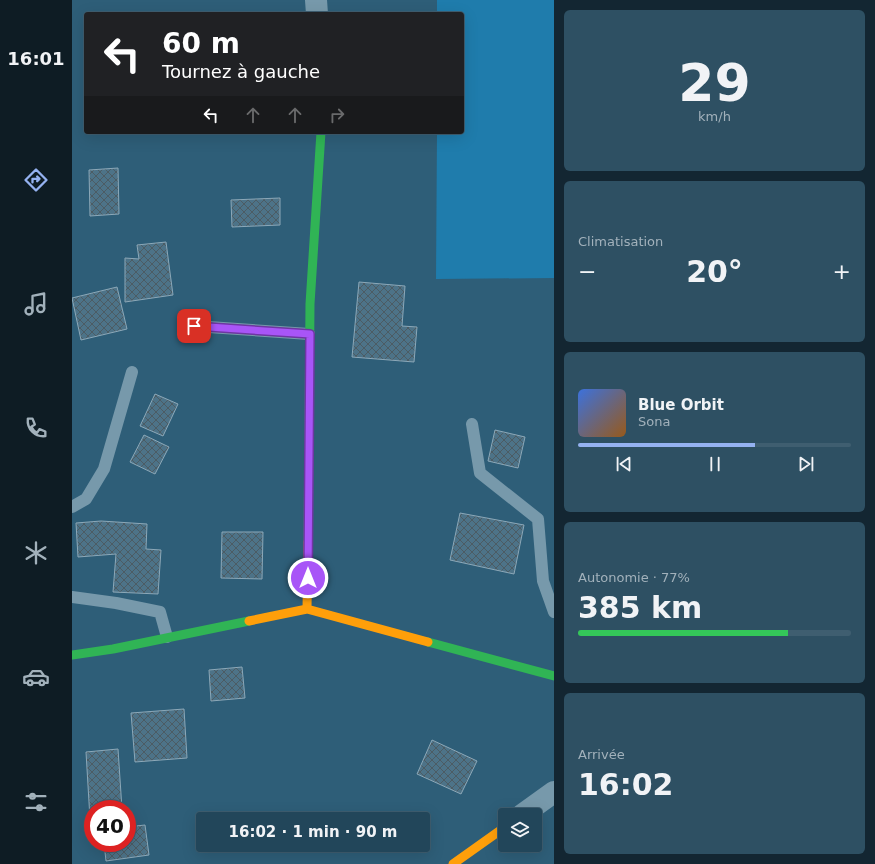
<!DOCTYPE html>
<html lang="fr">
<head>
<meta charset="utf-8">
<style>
	body { margin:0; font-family:"DejaVu Sans",sans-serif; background:#2e5063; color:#f1f3f6; height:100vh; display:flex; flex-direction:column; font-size:15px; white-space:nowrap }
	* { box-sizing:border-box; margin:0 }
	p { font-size:13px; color:#a2b1bb }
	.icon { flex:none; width:22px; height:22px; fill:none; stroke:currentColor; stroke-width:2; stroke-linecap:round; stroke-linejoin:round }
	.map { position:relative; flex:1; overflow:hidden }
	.panel { display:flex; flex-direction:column; gap:10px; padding:10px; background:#132632; width:321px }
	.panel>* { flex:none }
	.banner { position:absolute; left:12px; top:12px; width:380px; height:122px; border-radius:4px; box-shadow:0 4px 16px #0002,0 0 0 1px #3f5e70; background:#202124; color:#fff; overflow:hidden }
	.buttons { position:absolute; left:426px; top:808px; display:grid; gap:8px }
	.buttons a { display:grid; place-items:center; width:44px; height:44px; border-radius:4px; background:#22465a; box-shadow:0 4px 16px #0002,0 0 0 1px #3f5e70; font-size:20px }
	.speed { position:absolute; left:12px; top:800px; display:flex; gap:8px; font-size:20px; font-weight:700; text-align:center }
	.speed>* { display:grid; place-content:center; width:52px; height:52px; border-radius:50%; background:#22465a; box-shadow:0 4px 16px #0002,0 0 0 1px #3f5e70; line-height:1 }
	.speed .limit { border:6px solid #d22; background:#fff; color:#111 }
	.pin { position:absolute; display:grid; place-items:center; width:34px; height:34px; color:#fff; margin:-17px; border-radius:8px; box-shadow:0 2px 6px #0006 }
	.me { position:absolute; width:44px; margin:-22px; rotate:0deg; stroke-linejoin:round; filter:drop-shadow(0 0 3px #0008) }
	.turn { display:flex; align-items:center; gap:14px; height:84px; padding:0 12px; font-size:18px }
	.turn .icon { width:52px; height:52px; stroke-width:2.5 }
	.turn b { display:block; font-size:28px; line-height:34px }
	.lanes { display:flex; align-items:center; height:38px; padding:0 12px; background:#0003; justify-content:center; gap:20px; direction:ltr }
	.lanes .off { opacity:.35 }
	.big { font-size:30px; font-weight:600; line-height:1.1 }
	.panel .tile { flex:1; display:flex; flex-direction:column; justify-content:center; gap:6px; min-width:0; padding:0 14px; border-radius:6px; background:#2e5063 }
	.panel .dial { align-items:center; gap:0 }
	.dial b { font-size:52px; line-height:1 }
	.song { display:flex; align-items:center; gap:12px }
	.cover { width:48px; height:48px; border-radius:6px; background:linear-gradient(135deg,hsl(220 70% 55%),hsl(30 70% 35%)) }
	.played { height:4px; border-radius:2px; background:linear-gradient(90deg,#95b2f1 65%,#3f5e70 65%) }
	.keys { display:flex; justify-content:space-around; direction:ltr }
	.heat { display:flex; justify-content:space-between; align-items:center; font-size:22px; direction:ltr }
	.charge { height:6px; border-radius:3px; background:linear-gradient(90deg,#34c759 77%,#3f5e70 0) }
	.trip { position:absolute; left:124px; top:812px; width:234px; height:40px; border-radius:4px; background:#22465a; box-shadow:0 4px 16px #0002,0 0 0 1px #3f5e70; font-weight:600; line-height:40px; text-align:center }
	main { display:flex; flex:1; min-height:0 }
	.tab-bar { display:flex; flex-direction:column; width:72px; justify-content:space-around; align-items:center; background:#0e1c24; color:#a2b1bb }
	.tab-bar .icon { width:28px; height:28px }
	.tab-bar .active { color:#95b2f1 }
	.tab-bar b { font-size:18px; color:#f1f3f6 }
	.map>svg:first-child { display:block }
	.pitch { fill:#1f7cac }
	.building { fill:url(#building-cross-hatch); stroke:#8ca8b8 }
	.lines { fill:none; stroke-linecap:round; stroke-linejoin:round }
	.lane { stroke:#7799ab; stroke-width:12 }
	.street { stroke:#7799ab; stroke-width:22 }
	.fast { stroke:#30b455; stroke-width:9 }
	.slow { stroke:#ff9f0a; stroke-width:9 }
	.route-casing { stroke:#6d37a1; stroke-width:10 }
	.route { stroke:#a855f7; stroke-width:7 }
</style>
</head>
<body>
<main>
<nav class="tab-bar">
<b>16:01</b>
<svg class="icon active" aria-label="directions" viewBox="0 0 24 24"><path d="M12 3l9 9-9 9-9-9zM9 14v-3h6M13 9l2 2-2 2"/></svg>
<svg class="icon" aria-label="music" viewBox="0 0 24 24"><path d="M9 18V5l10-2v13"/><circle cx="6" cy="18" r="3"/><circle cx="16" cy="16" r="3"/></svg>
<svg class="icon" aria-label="phone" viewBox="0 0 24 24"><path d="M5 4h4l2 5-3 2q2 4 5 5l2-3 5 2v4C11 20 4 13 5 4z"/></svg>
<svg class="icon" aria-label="climate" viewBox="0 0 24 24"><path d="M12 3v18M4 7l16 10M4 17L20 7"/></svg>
<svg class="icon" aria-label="car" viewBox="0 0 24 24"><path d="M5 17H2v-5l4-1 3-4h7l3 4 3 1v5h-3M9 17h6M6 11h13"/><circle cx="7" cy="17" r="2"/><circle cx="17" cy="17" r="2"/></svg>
<svg class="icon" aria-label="filters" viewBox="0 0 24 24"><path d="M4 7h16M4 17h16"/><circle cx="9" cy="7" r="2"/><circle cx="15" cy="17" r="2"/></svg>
</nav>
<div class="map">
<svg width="482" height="864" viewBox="0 0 482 864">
	<defs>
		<pattern id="building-cross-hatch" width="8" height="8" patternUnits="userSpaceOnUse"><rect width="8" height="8" fill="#4d7388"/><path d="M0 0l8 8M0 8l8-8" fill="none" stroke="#4c5c64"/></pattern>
	</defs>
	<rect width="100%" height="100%" fill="#2e5e78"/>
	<!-- pitch -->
	<path class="pitch" d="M 365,0 L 482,0 L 482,278 L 364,279 L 365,132 L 390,132 L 390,14 L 365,14 Z"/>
	<!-- building -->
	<path class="building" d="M 46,168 L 47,214 L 18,216 L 17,170 Z
		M 208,198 L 208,225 L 160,227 L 159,200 Z
		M 94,242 L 101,295 L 53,302 L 53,258 L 67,259 L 65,245 Z
		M 287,282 L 333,286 L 330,326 L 345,327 L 342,362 L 280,357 Z
		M 45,287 L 55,329 L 9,340 L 0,298 Z
		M 83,394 L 106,404 L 91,436 L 68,426 Z
		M 423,430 L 453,437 L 446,468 L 416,461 Z
		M 72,435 L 97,447 L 83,474 L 58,462 Z
		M 388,513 L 452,525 L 442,574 L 378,560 Z
		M 29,521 L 75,524 L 74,549 L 89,550 L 86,594 L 41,592 L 44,554 L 6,557 L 4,523 Z
		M 150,532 L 191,532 L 190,579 L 149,578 Z
		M 170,667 L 173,698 L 139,701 L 137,670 Z
		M 112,709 L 115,758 L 63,762 L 59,713 Z
		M 360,740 L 405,761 L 389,794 L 345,774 Z
		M 46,749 L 50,809 L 21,809 L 21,819 L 18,819 L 14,752 Z
		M 73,825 L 77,855 L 34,861 L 32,843 L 55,843 L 55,827 Z"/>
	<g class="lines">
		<!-- lane -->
		<path class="lane" d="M 122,326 L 237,334
			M 400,424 L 408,473 L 466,519 L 471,581 L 482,612
			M 0,507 L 14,499 L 32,469 L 60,372
			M 0,597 L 44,603 L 88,612 L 95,637"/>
		<!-- street -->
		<path class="street" d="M 244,0 L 245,14
			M 450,815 L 482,792"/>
		<!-- fast -->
		<path class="fast" d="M 236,542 L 238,304 L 249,132
			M 356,642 L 482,676
			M 0,655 L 41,649 L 177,621"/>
		<!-- slow -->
		<path class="slow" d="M 236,542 L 235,609 L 356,642
			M 177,621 L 235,609
			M 381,864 L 433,827"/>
	</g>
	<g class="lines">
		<defs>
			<path id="route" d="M 122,326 L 238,334 L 236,578"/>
		</defs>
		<!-- route casing -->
		<use href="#route" class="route-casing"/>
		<!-- route -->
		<use href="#route" class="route"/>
	</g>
</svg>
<div class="buttons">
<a><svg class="icon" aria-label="layers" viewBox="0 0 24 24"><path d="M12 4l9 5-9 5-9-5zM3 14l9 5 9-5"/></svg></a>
</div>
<div class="speed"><div class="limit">40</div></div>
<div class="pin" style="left:122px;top:326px;background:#d93025"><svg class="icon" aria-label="arrive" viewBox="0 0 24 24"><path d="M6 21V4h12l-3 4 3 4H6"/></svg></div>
<svg class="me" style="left:236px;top:578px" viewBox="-20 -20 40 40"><circle r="17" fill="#a855f7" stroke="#fff" stroke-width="3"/><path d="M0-11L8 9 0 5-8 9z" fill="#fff"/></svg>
<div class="trip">16:02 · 1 min · 90 m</div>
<div class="banner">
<div class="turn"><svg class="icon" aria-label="left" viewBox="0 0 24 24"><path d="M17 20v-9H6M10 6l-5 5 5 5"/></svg><div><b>60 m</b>Tournez à gauche</div></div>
<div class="lanes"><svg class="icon" aria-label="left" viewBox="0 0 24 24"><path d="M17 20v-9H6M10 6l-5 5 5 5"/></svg><svg class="icon off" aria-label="ahead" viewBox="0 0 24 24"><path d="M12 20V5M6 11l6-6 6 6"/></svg><svg class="icon off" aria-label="ahead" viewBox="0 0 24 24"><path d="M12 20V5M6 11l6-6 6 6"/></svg><svg class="icon off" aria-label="right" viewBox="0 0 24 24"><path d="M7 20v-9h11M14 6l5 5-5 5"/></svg></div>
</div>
</div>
<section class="panel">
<div class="tile dial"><b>29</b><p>km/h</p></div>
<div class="tile"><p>Climatisation</p>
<div class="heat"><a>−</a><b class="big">20°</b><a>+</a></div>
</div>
<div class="tile">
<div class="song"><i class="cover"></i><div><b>Blue Orbit</b><p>Sona</p></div></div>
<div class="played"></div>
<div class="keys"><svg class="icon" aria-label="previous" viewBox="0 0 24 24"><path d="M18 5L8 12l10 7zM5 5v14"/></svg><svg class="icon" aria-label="pause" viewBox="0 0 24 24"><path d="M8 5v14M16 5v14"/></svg><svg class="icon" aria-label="next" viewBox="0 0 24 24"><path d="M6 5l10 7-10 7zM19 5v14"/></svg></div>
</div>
<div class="tile"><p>Autonomie · 77%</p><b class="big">385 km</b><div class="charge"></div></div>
<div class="tile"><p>Arrivée</p><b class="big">16:02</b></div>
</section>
</main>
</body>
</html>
